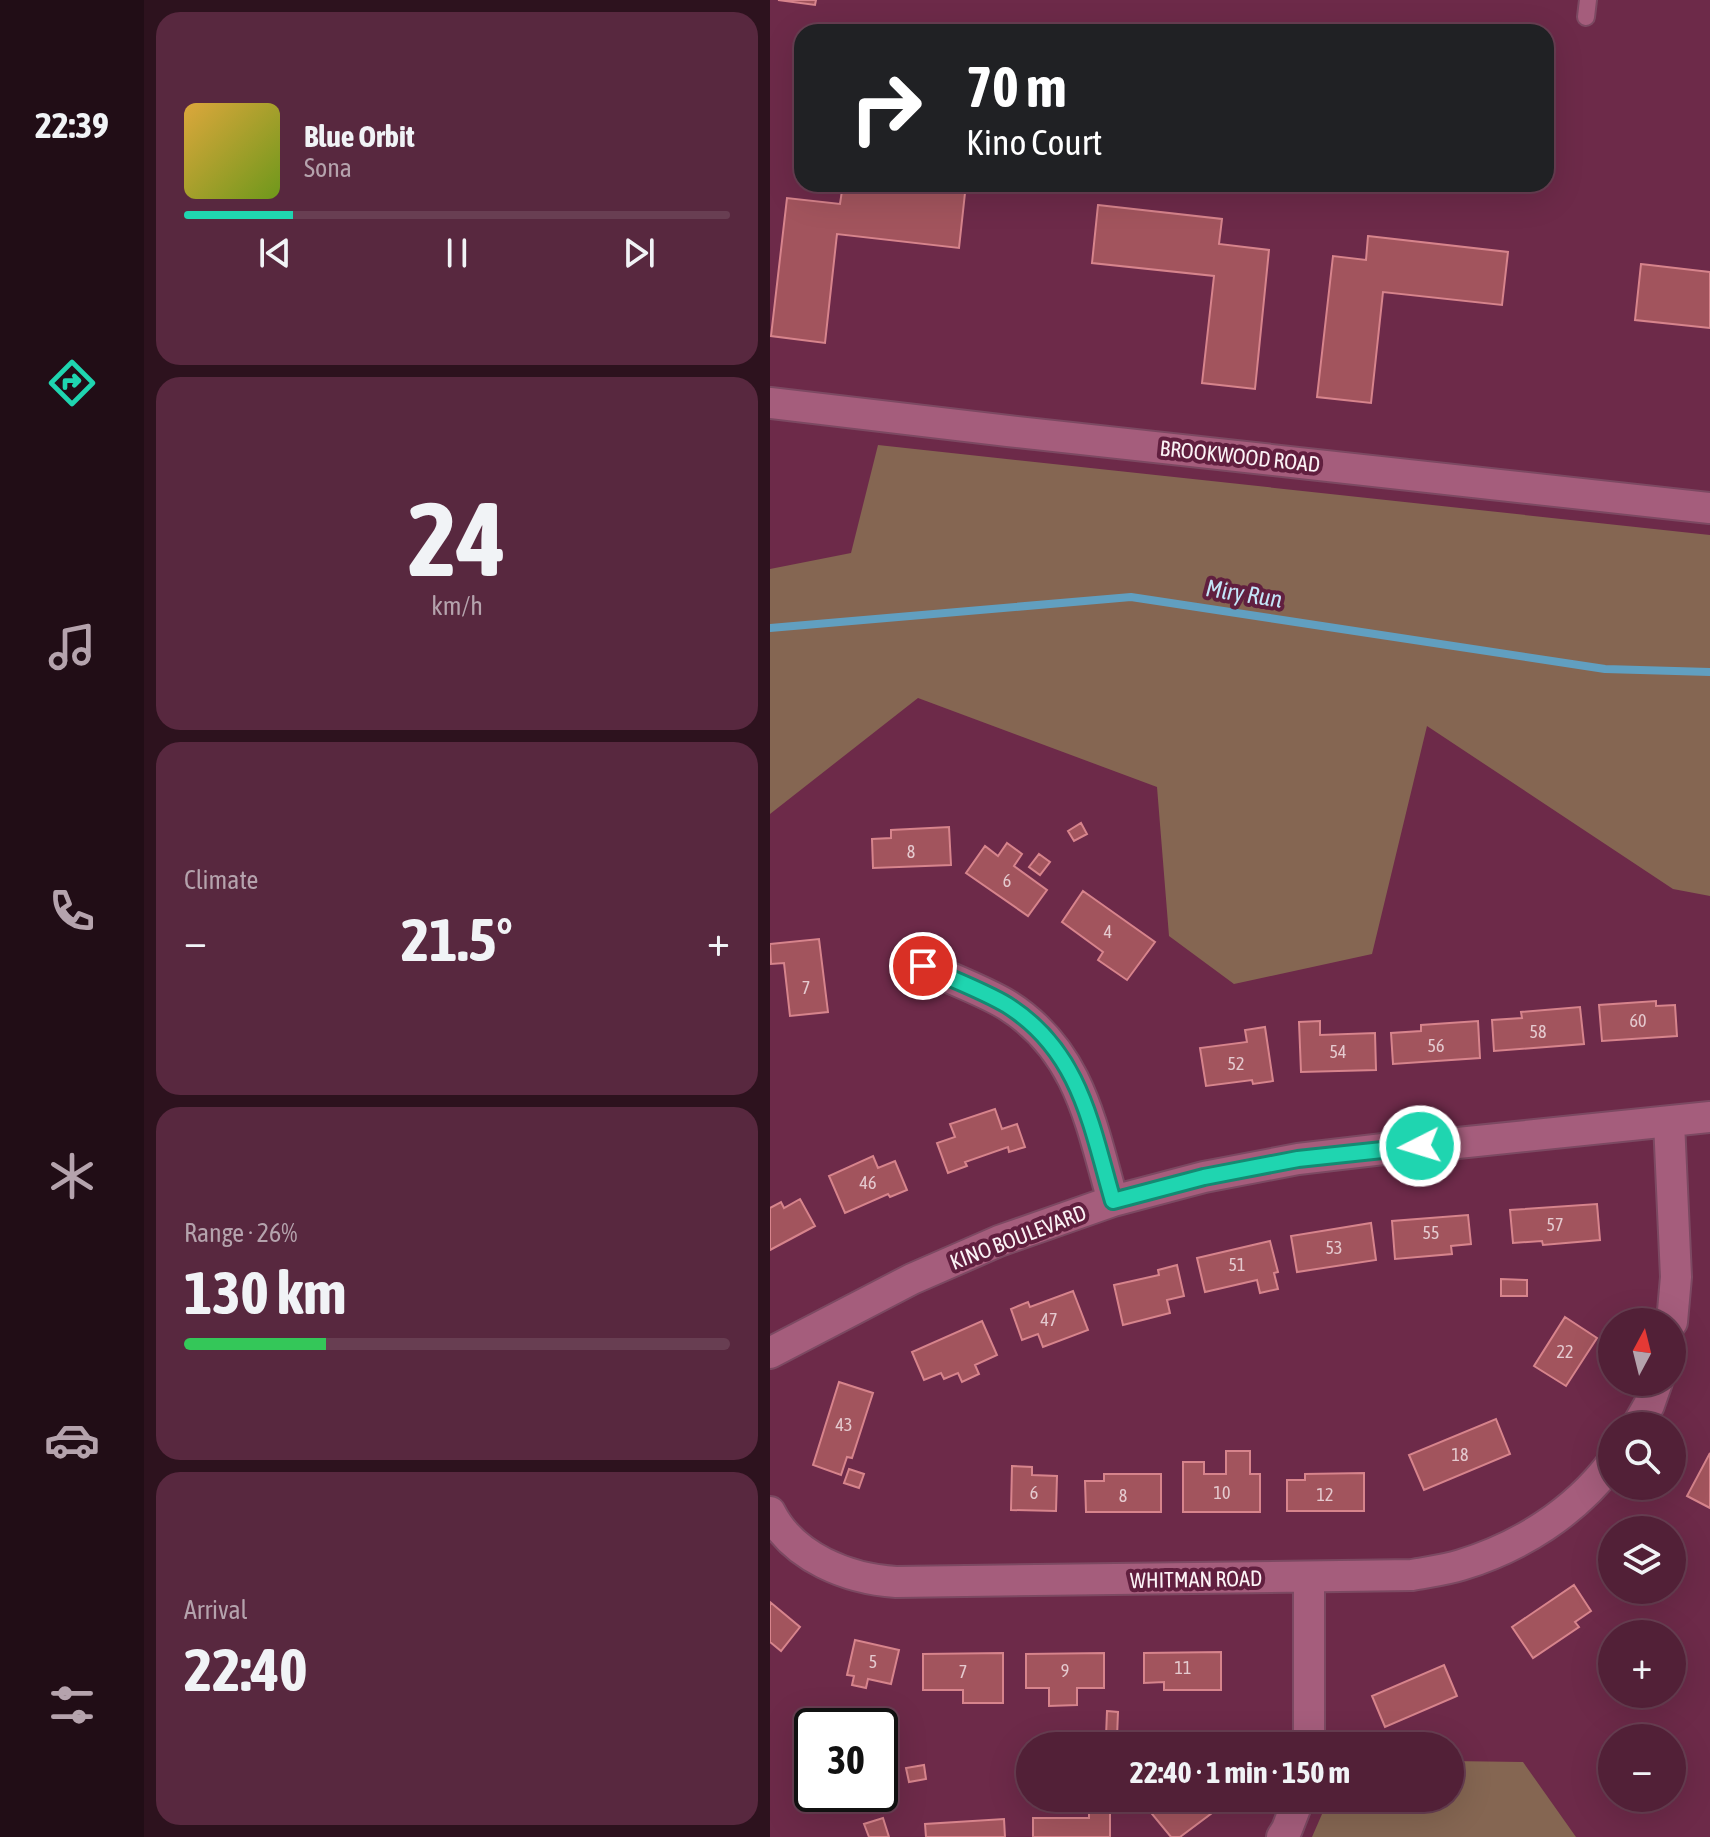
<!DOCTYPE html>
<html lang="en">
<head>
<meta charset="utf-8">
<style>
	body { margin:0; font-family:"Asap Condensed",sans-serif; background:#58283f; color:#f1f3f6; height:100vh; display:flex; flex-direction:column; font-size:30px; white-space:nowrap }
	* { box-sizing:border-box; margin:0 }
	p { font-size:26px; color:#b5a3ad }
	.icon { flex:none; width:44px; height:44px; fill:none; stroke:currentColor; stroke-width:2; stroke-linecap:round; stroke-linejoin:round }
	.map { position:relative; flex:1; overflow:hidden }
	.details { display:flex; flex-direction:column; gap:12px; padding:12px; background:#2d121e; width:626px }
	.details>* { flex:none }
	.hud { position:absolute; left:24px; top:24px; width:760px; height:168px; border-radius:24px; box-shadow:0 8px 32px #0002,0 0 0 2px #683e52; background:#202124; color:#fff; overflow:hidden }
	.needle { width:52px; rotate:7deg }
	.controls { position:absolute; left:828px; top:1308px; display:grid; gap:16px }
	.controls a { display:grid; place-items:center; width:88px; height:88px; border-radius:50%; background:#522037; box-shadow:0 8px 32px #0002,0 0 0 2px #683e52; font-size:40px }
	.speed { position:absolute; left:24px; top:1708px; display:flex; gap:16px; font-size:40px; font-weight:700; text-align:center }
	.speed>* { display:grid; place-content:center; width:104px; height:104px; border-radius:50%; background:#522037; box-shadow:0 8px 32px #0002,0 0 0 2px #683e52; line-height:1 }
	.speed .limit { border:4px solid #111; border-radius:12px; background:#fff; color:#111 }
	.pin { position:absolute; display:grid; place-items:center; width:68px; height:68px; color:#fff; margin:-34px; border:4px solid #fff; border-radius:50%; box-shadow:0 2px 8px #0007 }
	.me { position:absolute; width:88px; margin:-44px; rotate:265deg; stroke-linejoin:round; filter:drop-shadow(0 0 6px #0008) }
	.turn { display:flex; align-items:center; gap:28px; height:168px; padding:0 40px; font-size:36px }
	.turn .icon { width:104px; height:104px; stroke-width:2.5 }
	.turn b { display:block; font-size:56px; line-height:68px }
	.big { font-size:60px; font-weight:700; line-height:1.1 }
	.details .card { flex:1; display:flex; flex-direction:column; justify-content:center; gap:12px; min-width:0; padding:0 28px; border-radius:24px; background:#58283f }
	.details .dial { align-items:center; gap:0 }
	.dial b { font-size:104px; line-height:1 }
	.song { display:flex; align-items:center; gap:24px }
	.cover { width:96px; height:96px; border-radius:12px; background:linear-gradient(135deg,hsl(40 70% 55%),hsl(80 70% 35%)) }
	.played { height:8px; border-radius:4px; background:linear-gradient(90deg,#1fd5b0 20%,#683e52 20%) }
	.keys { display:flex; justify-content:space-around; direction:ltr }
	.heat { display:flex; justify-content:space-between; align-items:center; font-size:44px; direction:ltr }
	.charge { height:12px; border-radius:6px; background:linear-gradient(90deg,#34c759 26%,#683e52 0) }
	.trip { position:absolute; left:246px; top:1732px; width:448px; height:80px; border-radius:40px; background:#522037; box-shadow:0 8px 32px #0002,0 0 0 2px #683e52; font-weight:700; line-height:80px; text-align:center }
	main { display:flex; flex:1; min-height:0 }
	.menu { display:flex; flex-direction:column; width:144px; justify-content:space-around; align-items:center; background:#210d16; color:#b5a3ad }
	.menu .icon { width:56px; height:56px }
	.menu .selected { color:#1fd5b0 }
	.menu b { font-size:36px; color:#f1f3f6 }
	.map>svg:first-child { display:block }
	.green { fill:#856652 }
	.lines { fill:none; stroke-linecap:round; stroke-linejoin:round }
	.stream { stroke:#619fc0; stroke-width:8 }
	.building { fill:#a2545d; stroke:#d7848c; stroke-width:2 }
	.service-casing { stroke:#7c4962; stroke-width:20 }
	.minor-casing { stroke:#7c4962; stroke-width:34 }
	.service { stroke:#a55d7c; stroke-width:16 }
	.minor { stroke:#a55d7c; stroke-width:30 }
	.route-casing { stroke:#148a72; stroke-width:20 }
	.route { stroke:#1fd5b0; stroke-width:14 }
	.labels { text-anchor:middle; stroke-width:8; stroke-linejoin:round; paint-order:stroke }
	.number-label { font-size:18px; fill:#e5cacf }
	.street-label { font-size:22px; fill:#fbf2f5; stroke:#611f3f }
	.water-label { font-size:24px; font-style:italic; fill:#c4e6f9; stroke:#611f3f }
</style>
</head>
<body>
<main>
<nav class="menu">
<b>22:39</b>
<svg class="icon selected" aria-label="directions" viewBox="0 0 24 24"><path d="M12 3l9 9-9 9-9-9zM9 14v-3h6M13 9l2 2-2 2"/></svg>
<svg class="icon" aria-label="music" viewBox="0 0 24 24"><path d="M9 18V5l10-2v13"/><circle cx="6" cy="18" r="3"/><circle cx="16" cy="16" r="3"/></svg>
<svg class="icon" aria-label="phone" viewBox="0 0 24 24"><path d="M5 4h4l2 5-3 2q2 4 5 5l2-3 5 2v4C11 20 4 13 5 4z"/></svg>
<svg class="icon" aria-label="climate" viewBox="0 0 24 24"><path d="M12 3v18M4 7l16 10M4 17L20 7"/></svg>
<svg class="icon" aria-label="car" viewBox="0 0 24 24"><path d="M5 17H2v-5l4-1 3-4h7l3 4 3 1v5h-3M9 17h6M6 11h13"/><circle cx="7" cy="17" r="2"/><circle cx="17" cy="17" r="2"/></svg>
<svg class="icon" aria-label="filters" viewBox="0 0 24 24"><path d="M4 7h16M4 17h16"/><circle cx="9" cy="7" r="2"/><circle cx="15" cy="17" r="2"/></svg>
</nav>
<section class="details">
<div class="card">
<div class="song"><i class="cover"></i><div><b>Blue Orbit</b><p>Sona</p></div></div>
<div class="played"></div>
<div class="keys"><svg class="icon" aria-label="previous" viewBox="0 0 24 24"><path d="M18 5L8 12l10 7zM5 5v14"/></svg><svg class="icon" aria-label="pause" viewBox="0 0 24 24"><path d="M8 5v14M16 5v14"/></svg><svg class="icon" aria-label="next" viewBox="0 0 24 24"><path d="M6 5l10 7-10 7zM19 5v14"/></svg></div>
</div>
<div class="card dial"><b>24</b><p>km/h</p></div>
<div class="card"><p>Climate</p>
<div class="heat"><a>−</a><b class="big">21.5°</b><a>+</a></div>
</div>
<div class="card"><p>Range · 26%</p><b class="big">130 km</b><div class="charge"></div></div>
<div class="card"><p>Arrival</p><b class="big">22:40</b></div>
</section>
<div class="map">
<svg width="940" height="1837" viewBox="0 0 940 1837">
	<rect width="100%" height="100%" fill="#6d2a49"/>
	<!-- green -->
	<path class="green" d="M 108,445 L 940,535 L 940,896 L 903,889 L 657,726 L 602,954 L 464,984 L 399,936 L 387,787 L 148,698 L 0,814 L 0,569 L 81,553 Z
		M 680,1761 L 753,1762 L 806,1837 L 542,1837 L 559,1798 L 680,1798 Z"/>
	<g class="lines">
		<!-- stream -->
		<path class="stream" d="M 0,628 L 361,597 L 835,669 L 940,672"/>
	</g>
	<!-- building -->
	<path class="building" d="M 8,0 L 46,0 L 45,5 Z
		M 73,184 L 118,184 L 195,193 L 189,248 L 67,234 L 55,343 L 1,336 L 17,198 L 70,204 Z
		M 328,205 L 452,219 L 449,244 L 499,250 L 485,389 L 432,383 L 444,276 L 322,263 Z
		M 598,236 L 738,252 L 732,305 L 613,292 L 601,403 L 547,397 L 563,256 L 596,260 Z
		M 871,264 L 940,272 L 940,328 L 865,320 Z
		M 311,823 L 317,834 L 304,841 L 298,831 Z
		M 179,827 L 181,865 L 103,868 L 102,839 L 121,838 L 121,830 Z
		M 237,843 L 252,854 L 244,866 L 277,890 L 258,916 L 196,873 L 215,846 L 228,856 Z
		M 269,854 L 280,862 L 270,875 L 259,867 Z
		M 313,891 L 385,942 L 357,980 L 328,960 L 333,952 L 292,922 Z
		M 49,939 L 58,1012 L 20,1016 L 14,963 L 1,964 L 0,944 Z
		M 886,1001 L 886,1006 L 905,1005 L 907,1036 L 832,1041 L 829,1005 Z
		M 810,1007 L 814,1044 L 724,1051 L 722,1020 L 752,1018 L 751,1012 Z
		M 550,1021 L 550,1035 L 605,1033 L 606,1070 L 531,1072 L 529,1022 Z
		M 708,1021 L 710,1058 L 623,1064 L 621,1033 L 651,1031 L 651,1025 Z
		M 495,1027 L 503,1081 L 483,1084 L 482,1080 L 436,1086 L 430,1048 L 477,1042 L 475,1030 Z
		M 225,1109 L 232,1129 L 247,1124 L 255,1147 L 239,1152 L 238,1147 L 195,1162 L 197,1166 L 178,1173 L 167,1143 L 185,1137 L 180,1124 Z
		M 103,1156 L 108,1168 L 125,1161 L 137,1190 L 120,1197 L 118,1194 L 75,1213 L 59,1176 Z
		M 30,1199 L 45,1226 L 0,1250 L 0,1208 L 11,1202 L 14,1208 Z
		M 827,1204 L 830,1240 L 773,1245 L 772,1241 L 743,1243 L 740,1210 Z
		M 698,1215 L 701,1244 L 681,1246 L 682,1254 L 625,1259 L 622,1221 Z
		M 601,1223 L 606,1260 L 527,1272 L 521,1236 Z
		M 500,1241 L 508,1272 L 504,1273 L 508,1289 L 490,1293 L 487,1280 L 435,1292 L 427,1258 Z
		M 407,1265 L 414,1296 L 397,1300 L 400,1313 L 353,1325 L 344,1285 L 389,1275 L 388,1270 Z
		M 731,1279 L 757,1280 L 757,1296 L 731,1296 Z
		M 303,1291 L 318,1330 L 273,1347 L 268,1334 L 252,1340 L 241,1309 L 258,1302 L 260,1307 Z
		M 795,1317 L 827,1338 L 796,1386 L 764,1366 Z
		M 212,1321 L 227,1355 L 205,1365 L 209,1374 L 192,1382 L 188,1373 L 174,1379 L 171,1373 L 154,1380 L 142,1352 Z
		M 69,1382 L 103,1393 L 82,1458 L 77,1457 L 71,1475 L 43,1465 Z
		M 726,1419 L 740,1454 L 654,1490 L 639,1455 Z
		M 456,1451 L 480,1451 L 480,1474 L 490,1474 L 490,1512 L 413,1512 L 413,1462 L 434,1462 L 434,1474 L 456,1474 Z
		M 940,1453 L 940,1508 L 917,1496 Z
		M 242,1466 L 262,1467 L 262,1475 L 287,1476 L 286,1511 L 241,1510 Z
		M 79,1469 L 94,1474 L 89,1488 L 74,1483 Z
		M 594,1473 L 594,1511 L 517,1511 L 517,1480 L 535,1480 L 535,1474 Z
		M 334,1474 L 391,1474 L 391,1512 L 316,1512 L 315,1481 L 334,1481 Z
		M 804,1585 L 821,1611 L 805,1622 L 809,1627 L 763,1658 L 742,1627 Z
		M 0,1602 L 30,1627 L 11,1651 L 0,1642 Z
		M 85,1640 L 129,1650 L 121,1684 L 98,1679 L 96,1688 L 82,1685 L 84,1676 L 77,1675 Z
		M 451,1652 L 451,1690 L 394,1690 L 394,1682 L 374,1683 L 374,1653 Z
		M 233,1653 L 233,1703 L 193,1703 L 193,1690 L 153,1690 L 153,1654 Z
		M 334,1653 L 334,1688 L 307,1688 L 307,1705 L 279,1706 L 279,1688 L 256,1688 L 256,1654 Z
		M 674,1665 L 687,1696 L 615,1727 L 602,1696 Z
		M 337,1711 L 348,1712 L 347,1737 L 336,1737 Z
		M 154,1765 L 156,1779 L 139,1782 L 136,1768 Z
		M 403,1798 L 430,1798 L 442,1813 L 410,1837 L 401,1837 L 382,1814 Z
		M 319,1807 L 340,1807 L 340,1837 L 263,1837 L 263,1818 L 319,1818 Z
		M 113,1818 L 119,1837 L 99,1837 L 94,1824 Z
		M 234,1819 L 235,1837 L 156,1837 L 155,1824 Z"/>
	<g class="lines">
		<defs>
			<path id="service" d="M 816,17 L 818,0"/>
			<path id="minor" d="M 0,403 L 238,431 L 940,508
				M 153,966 C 179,978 214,991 237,1005 C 310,1051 321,1125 343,1201
				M 899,1122 L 906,1277 L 902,1322
				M 0,1353 L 142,1279 L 229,1241 L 343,1201 L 434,1177 L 528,1159 L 622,1148 L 678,1144 L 940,1117
				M 867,1426 L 879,1405 L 887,1382
				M 0,1512 C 23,1558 79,1579 126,1582 L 642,1575 C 658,1572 675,1570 691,1565 C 750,1547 804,1513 842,1463
				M 539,1577 L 539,1746
				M 512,1837 L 517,1829 L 529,1798"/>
		</defs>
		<!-- service casing -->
		<use href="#service" class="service-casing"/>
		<!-- minor casing -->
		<use href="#minor" class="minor-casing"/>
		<!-- service -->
		<use href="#service" class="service"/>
		<!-- minor -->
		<use href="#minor" class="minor"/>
	</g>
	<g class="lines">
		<defs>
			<path id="route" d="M 153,966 C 179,978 214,991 237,1005 C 310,1051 321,1125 343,1201 L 434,1177 L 528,1159 L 650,1146"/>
		</defs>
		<!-- route casing -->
		<use href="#route" class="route-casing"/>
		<!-- route -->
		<use href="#route" class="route"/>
	</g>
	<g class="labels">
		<!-- number labels -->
		<g class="number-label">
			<text x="141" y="858">8</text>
			<text x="237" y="887">6</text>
			<text x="338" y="938">4</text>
			<text x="36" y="994">7</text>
			<text x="868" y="1027">60</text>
			<text x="768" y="1038">58</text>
			<text x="666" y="1052">56</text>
			<text x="568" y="1058">54</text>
			<text x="466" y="1070">52</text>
			<text x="98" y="1189">46</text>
			<text x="785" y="1231">57</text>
			<text x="661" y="1239">55</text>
			<text x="564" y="1254">53</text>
			<text x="467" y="1271">51</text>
			<text x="279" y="1326">47</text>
			<text x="795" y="1358">22</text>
			<text x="74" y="1431">43</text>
			<text x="690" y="1461">18</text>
			<text x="264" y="1499">6</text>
			<text x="452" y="1499">10</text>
			<text x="555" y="1501">12</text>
			<text x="353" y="1502">8</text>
			<text x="103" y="1668">5</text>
			<text x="413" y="1674">11</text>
			<text x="295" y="1677">9</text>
			<text x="193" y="1678">7</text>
		</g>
		<!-- street labels -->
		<g class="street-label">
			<text transform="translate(470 456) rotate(6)" y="8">BROOKWOOD ROAD</text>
			<text transform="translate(248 1237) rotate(-21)" y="8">KINO BOULEVARD</text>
			<text transform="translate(426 1579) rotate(-1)" y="8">WHITMAN ROAD</text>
		</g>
		<!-- water labels -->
		<g class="water-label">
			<text transform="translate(474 594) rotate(9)" y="8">Miry Run</text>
		</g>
	</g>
</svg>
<div class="controls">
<a><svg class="needle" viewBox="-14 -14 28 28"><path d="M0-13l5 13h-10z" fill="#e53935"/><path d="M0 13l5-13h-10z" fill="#b5a3ad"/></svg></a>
<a><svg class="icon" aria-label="search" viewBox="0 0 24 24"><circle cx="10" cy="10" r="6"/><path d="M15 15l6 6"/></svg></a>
<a><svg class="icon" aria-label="layers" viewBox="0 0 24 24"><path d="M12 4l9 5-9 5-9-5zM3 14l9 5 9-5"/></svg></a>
<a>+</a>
<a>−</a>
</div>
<div class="speed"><div class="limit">30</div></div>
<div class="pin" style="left:153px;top:966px;background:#d93025"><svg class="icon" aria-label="arrive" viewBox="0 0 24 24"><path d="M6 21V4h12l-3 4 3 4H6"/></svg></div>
<svg class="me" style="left:650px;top:1146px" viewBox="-20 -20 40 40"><circle r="17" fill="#1fd5b0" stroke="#fff" stroke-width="3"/><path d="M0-11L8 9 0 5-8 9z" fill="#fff"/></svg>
<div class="trip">22:40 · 1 min · 150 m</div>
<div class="hud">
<div class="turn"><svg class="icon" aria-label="right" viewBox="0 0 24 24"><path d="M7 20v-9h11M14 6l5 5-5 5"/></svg><div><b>70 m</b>Kino Court</div></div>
</div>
</div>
</main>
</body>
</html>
